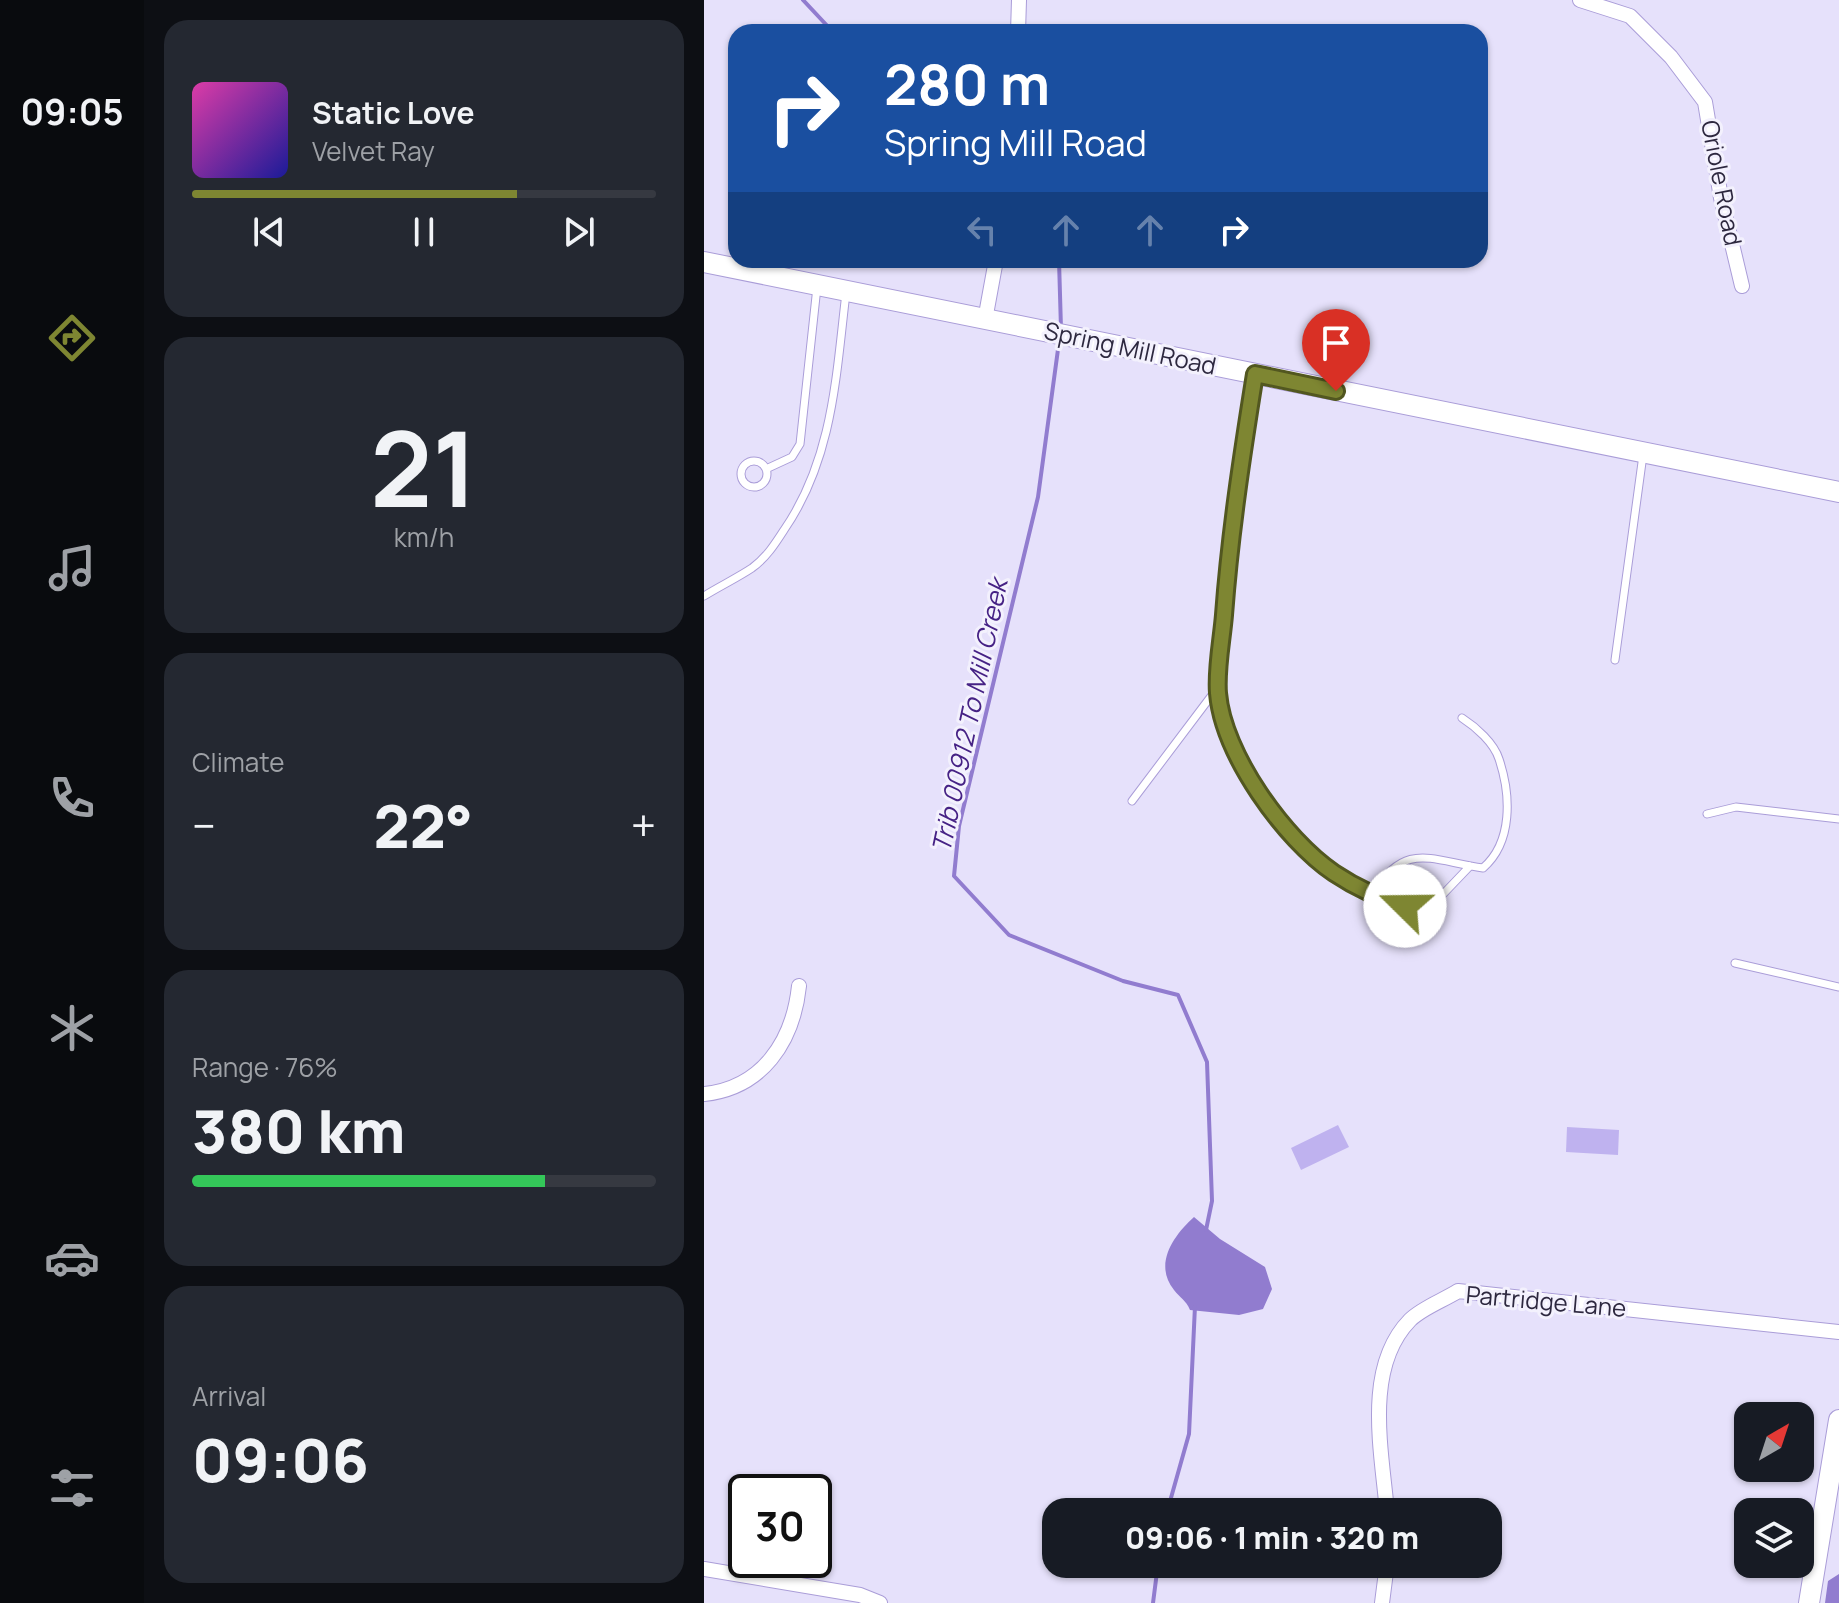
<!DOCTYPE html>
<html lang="en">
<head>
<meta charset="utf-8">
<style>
	body { margin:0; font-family:Manrope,sans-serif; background:#242831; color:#f1f3f6; height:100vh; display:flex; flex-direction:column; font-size:30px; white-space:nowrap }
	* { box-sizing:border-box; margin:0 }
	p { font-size:26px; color:#9ea1a6 }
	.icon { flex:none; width:44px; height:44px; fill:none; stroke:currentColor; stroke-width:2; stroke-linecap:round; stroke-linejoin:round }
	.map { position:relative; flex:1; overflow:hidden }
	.sheet { display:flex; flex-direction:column; gap:20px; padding:20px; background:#0d0f14; width:560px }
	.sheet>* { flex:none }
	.guide { position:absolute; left:24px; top:24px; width:760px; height:244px; border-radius:24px; box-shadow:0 2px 6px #0004; background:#1a4fa0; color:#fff; overflow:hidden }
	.needle { width:52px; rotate:39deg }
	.controls { position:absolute; left:1030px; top:1402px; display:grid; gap:16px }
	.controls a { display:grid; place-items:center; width:80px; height:80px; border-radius:16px; background:#171b24; box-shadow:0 2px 6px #0004; font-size:40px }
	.speed { position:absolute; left:24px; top:1474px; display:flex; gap:16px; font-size:40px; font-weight:700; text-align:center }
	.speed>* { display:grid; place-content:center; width:104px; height:104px; border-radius:50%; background:#171b24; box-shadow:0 2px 6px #0004; line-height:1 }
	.speed .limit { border:4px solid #111; border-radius:12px; background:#fff; color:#111 }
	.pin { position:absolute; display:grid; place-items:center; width:68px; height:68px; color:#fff; margin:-82px -34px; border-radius:50% 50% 50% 0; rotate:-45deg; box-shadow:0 0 8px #0007 }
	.pin .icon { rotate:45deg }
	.me { position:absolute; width:88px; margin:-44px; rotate:292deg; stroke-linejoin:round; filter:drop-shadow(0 0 6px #0008) }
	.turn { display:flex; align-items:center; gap:28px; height:168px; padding:0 24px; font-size:36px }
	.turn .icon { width:104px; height:104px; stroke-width:2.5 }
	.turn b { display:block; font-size:56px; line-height:68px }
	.lanes { display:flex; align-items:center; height:76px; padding:0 24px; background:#0003; justify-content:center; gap:40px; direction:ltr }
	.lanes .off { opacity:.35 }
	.big { font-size:60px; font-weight:800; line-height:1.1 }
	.sheet .tile { flex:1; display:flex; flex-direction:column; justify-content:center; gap:12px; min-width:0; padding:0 28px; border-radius:24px; background:#242831 }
	.sheet .dial { align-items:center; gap:0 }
	.dial b { font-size:104px; line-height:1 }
	.song { display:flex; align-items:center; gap:24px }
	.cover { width:96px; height:96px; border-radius:12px; background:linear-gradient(135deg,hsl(320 70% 55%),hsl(240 70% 35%)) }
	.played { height:8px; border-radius:4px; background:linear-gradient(90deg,#7e8632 70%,#363941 70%) }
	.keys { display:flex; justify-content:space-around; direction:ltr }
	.heat { display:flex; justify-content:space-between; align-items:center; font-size:44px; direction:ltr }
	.charge { height:12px; border-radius:6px; background:linear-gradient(90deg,#34c759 76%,#363941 0) }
	.trip { position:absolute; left:338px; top:1498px; width:460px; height:80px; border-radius:24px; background:#171b24; box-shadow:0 2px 6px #0004; font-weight:800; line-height:80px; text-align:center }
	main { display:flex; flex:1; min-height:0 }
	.tabs { display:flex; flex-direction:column; width:144px; justify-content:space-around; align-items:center; background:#090b0e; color:#9ea1a6 }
	.tabs .icon { width:56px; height:56px }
	.tabs .on { color:#7e8632 }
	.tabs b { font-size:36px; color:#f1f3f6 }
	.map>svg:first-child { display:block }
	.green { fill:#bfb2ef }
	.water { fill:#917ccf }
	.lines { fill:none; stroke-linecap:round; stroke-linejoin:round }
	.stream { stroke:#917ccf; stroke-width:4 }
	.lane-casing { stroke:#aa9dd8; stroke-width:9 }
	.street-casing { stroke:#aa9dd8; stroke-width:16 }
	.secondary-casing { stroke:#aa9dd8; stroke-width:22 }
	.lane { stroke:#fff; stroke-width:7 }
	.street { stroke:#fff; stroke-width:14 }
	.secondary { stroke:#fff; stroke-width:20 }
	.route-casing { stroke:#525720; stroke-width:20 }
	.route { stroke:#7e8632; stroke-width:14 }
	.labels { text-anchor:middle; stroke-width:6; stroke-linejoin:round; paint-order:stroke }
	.street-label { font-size:24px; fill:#2d283f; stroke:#f3f1fd }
	.water-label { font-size:26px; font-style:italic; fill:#462285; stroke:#f3f1fd }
</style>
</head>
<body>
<main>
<nav class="tabs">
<b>09:05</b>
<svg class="icon on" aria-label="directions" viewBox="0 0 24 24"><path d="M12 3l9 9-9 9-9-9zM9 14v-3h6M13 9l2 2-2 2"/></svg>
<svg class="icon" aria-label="music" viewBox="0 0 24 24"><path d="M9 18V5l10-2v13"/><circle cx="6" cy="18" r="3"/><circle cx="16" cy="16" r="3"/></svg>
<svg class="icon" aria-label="phone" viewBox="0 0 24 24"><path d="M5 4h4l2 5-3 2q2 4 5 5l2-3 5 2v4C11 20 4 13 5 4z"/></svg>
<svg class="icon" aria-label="climate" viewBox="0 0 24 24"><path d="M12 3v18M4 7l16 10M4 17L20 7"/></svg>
<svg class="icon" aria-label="car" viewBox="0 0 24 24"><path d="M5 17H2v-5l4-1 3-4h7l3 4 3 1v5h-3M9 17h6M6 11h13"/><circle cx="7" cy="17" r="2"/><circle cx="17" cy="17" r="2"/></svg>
<svg class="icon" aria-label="filters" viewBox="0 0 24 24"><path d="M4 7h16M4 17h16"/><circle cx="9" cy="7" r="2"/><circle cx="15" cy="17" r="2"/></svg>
</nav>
<section class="sheet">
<div class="tile">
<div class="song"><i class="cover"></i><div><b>Static Love</b><p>Velvet Ray</p></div></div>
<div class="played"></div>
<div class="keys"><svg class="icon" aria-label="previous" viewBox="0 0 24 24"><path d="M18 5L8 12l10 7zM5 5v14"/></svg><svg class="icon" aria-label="pause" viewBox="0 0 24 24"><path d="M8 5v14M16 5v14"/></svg><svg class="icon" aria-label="next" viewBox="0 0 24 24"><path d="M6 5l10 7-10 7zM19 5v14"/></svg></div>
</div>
<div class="tile dial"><b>21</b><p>km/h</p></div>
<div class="tile"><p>Climate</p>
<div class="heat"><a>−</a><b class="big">22°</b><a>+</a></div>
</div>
<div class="tile"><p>Range · 76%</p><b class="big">380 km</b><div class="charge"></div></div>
<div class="tile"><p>Arrival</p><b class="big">09:06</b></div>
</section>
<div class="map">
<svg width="1135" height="1603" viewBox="0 0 1135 1603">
	<rect width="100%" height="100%" fill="#e6e1fb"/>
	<!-- green -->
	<path class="green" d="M 634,1125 L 645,1147 L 597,1170 L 587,1148 Z
		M 863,1127 L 915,1130 L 914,1155 L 862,1152 Z"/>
	<!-- water -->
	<path class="water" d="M 490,1217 L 516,1239 L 561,1267 L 568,1289 L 559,1309 L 535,1315 L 486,1310 C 482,1300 476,1298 470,1290 C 449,1264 470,1235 490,1217 Z
		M 1135,1574 L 1135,1603 L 1121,1603 L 1124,1581 Z"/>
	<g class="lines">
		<!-- stream -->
		<path class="stream" d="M 99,0 L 129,32
			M 355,260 L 357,329
			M 355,342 L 334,497 L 255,826 L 250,876 L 305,935 L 419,981 L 474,995 L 503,1062 L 508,1201 L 502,1230
			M 463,1512 L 485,1434 L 491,1306
			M 449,1603 L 454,1564"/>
		<defs>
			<path id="lane" d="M37 474a13 13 0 1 1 26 0a13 13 0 1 1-26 0Z
				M 62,469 L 88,457 L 96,444 L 113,287
				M 0,596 C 16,586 33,578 48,568 C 62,558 71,544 80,530 C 129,459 132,376 142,293
				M 911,660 L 939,455
				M 428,801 L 511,691
				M 1003,814 L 1032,807 L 1135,819
				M 668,893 C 703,841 724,860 779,868 C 809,842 807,795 795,759 C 790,743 772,727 758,718
				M 722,912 L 766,866
				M 1031,963 L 1135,987"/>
			<path id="street" d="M 876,0 L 926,16 L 967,57 L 1001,102 L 1017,198 L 1038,286
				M 314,32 L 315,0
				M 281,320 L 292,260
				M 551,374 C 538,455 526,535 520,616 C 518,641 511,670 514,695 C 524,763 575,830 627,871 C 654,892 690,903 722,912
				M 0,1094 C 58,1088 89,1042 95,986
				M 683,1512 C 678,1452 659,1368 706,1320 C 718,1308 740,1300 754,1291 L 1135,1332
				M 0,1569 L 156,1595 L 176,1603
				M 678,1603 L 683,1564"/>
			<path id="secondary" d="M 0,262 L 1135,492
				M 1105,1603 L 1135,1420"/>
		</defs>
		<!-- lane casing -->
		<use href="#lane" class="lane-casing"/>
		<!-- street casing -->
		<use href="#street" class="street-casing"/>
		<!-- secondary casing -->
		<use href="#secondary" class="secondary-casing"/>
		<!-- lane -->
		<use href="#lane" class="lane"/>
		<!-- street -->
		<use href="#street" class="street"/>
		<!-- secondary -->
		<use href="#secondary" class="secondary"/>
	</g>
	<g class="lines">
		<defs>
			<path id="route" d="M 632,391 L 551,374 C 538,455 526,534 520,615 C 518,640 512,668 514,693 C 519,754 580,839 630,873 C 651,887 677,899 701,906"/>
		</defs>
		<!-- route casing -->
		<use href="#route" class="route-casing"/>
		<!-- route -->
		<use href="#route" class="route"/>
	</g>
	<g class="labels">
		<!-- street labels -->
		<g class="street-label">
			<text transform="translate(1017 183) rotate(79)" y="8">Oriole Road</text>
			<text transform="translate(426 349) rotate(12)" y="8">Spring Mill Road</text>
			<text transform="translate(842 1302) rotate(5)" y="8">Partridge Lane</text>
		</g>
		<!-- water labels -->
		<g class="water-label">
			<text transform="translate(266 716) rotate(-78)" y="9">Trib 00912 To Mill Creek</text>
		</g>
	</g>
</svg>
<div class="controls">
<a><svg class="needle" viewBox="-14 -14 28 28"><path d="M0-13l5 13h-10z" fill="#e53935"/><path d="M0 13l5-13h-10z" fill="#9ea1a6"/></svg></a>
<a><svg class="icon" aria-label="layers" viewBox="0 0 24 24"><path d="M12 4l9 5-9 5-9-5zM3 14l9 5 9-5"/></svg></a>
</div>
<div class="speed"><div class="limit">30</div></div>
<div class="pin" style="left:632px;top:391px;background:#d93025"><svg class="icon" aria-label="arrive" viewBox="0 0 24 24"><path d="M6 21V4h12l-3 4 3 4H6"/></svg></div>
<svg class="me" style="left:701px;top:906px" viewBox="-20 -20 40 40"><circle r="19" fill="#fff"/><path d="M0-13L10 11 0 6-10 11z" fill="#7e8632"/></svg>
<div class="trip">09:06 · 1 min · 320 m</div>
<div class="guide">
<div class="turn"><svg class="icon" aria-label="right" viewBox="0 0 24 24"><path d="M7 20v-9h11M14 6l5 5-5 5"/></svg><div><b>280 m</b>Spring Mill Road</div></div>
<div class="lanes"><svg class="icon off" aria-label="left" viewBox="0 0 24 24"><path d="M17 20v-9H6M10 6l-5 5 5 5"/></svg><svg class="icon off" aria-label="ahead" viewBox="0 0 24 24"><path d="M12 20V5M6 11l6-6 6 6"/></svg><svg class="icon off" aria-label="ahead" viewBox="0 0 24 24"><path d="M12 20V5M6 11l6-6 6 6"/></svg><svg class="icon" aria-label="right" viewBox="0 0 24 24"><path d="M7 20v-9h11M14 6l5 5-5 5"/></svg></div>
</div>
</div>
</main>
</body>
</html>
